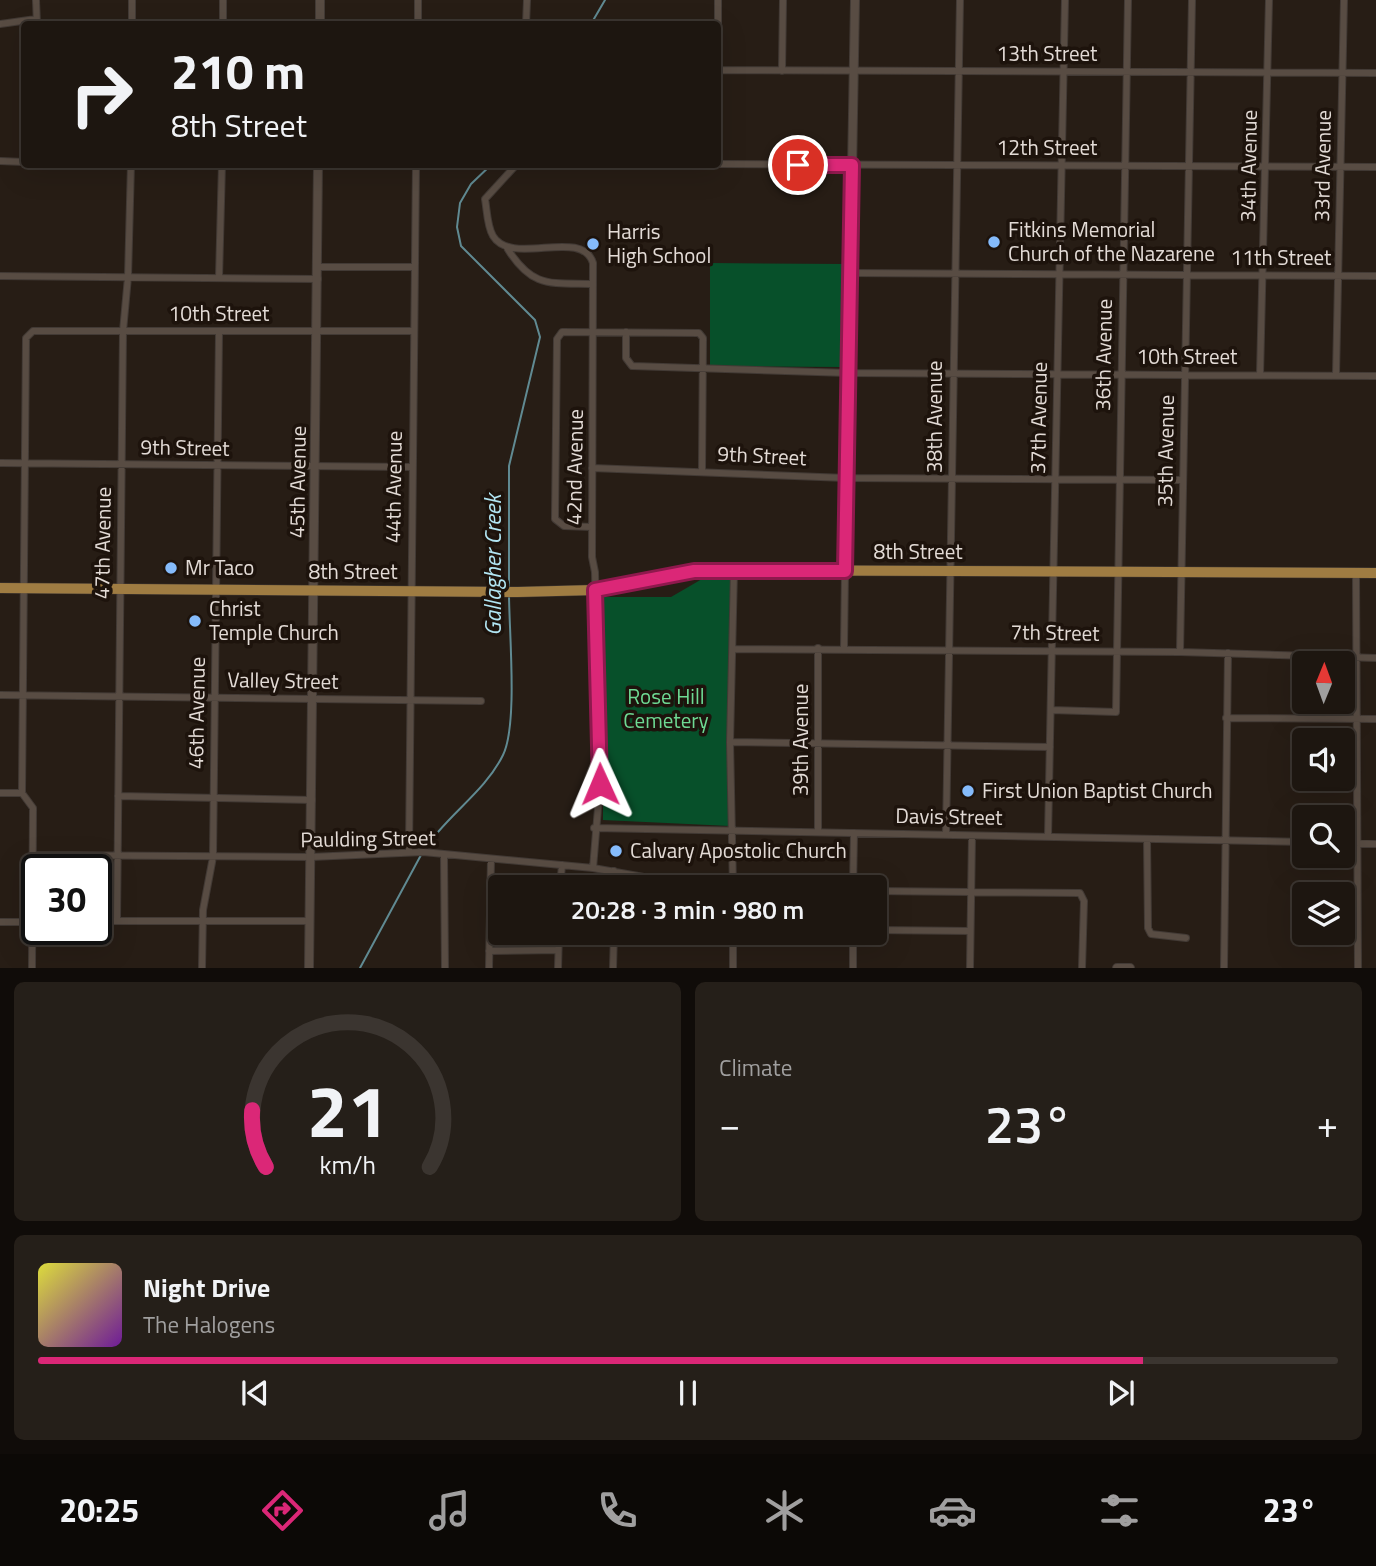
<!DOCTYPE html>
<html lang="en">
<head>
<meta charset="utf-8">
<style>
	body { margin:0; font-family:"Titillium Web",sans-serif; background:#251f19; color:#f1f3f6; height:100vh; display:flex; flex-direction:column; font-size:26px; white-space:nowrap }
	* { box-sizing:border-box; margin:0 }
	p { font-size:23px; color:#a09f9f }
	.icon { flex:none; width:38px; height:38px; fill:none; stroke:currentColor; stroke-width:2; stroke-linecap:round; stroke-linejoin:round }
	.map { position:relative; height:968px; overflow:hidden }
	.details { display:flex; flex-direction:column; gap:14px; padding:14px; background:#100c09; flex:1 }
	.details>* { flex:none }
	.top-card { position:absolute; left:21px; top:21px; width:700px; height:147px; border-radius:7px; box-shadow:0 7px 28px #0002,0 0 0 2px #3b3530; background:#1d1610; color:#f1f3f6; overflow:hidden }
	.needle { width:46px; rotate:1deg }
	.tools { position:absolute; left:1292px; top:651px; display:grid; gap:14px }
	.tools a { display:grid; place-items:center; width:63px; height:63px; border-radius:7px; background:#1d1610; box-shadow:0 7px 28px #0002,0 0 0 2px #3b3530; font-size:35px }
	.speed { position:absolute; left:21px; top:854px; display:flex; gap:14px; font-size:35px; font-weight:700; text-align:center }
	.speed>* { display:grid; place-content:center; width:91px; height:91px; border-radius:50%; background:#1d1610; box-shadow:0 7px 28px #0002,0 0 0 2px #3b3530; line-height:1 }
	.speed .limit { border:4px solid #111; border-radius:10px; background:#fff; color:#111 }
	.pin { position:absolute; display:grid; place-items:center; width:60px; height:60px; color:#fff; margin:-30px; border:4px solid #fff; border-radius:50%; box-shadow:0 2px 7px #0007 }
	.me { position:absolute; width:77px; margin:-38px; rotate:359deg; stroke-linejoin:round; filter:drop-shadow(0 0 5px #0008) }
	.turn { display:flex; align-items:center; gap:24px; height:147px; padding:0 35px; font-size:32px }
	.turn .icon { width:91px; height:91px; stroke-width:2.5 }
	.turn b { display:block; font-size:49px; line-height:60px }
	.big { font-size:52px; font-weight:600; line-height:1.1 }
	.details .widget { flex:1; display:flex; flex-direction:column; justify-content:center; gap:10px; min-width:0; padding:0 24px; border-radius:10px; background:#251f19 }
	.details .dial { align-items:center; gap:0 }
	.dial svg { height:182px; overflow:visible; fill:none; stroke:#3b3530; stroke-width:7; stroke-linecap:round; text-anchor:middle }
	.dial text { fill:#f1f3f6; stroke:none }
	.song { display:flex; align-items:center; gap:21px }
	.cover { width:84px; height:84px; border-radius:10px; background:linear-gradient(135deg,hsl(60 70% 55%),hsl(280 70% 35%)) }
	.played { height:7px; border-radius:4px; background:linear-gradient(90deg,#db2777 85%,#3b3530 85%) }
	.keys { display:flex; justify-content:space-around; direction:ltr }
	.heat { display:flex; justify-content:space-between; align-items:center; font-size:38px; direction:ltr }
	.details .tiles { flex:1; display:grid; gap:14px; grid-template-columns:1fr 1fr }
	.widget:last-child { grid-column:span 2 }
	.trip { position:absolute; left:488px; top:875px; width:399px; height:70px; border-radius:7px; background:#1d1610; box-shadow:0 7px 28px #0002,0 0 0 2px #3b3530; font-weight:600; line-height:70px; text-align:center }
	.tab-bar { display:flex; height:112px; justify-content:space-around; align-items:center; background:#0c0906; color:#a09f9f }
	.tab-bar .icon { width:49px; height:49px }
	.tab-bar .selected { color:#db2777 }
	.tab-bar b { font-size:32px; color:#f1f3f6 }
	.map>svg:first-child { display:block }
	.green { fill:#07502a }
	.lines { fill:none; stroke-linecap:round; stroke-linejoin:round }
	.stream { stroke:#608a92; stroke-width:2 }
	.minor-casing { stroke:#423a35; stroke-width:8 }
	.tertiary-casing { stroke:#423a35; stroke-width:10 }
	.primary-casing { stroke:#423a35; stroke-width:11 }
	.minor { stroke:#584c43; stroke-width:6 }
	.tertiary { stroke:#584c43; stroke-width:8 }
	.primary { stroke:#9f7c42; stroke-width:10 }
	.route-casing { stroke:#8e194d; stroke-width:18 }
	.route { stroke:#db2777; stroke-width:12 }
	.poi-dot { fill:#85bbfb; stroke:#1d130c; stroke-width:2.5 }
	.labels { text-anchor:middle; stroke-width:7; stroke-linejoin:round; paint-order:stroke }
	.street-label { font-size:21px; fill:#e3dbd6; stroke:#1d130c }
	.poi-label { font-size:21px; fill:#e3dbd6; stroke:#1d130c; text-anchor:start }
	.park-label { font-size:21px; fill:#6ed993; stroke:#1d130c }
	.water-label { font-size:23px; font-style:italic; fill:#b2e6f4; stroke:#1d130c }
</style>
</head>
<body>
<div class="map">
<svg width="1376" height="968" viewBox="0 0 1376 968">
	<rect width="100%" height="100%" fill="#271d15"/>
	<!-- green -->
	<path class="green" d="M 710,263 L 845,264 L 844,367 L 710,366 Z
		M 730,577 L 730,826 L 603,820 L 603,597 L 671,597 L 702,579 Z
		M 738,933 L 846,933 L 846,947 L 738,947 Z"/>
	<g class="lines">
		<!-- stream -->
		<path class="stream" d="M 591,24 L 605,0
			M 492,164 L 471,184 L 460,203 L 457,227 L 461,246 L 535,320 L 540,337 L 509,466 L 509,589
			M 424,850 C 446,816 485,792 503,755 C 518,724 509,632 509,594
			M 360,968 L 421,855"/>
		<defs>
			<path id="minor" d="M 36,0 L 37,24
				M 0,24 L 36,19
				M 132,24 L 132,0
				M 223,24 L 223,0
				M 418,24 L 418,0
				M 526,24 L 527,0
				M 718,70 L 1376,73
				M 782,71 L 783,0
				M 718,112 L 718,0
				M 0,161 L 24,162
				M 517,164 L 485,199 C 487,210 487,226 493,236 C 512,267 582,227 593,263 L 592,557 L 595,572 L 600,784 L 593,868
				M 717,164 L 1376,167
				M 507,248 C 532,288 549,283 592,284
				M 319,267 L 414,267
				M 850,273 L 1376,276
				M 0,276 L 318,279
				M 219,278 L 222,164
				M 626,332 L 626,358 L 632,366 L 848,373 L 1376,376
				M 1260,375 L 1269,0
				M 1336,375 L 1344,0
				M 0,463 L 412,467
				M 592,468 L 846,478 L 1183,480
				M 592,527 L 564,526 L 555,519 L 557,339 L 562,332 L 699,333 L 703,338 L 702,471
				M 1356,573 L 1358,968
				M 844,648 L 845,571
				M 733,649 L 1180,652 L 1376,658
				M 1180,652 L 1192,0
				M 0,695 L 481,701
				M 1051,710 L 1116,712 L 1128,0
				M 1226,718 L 1376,719
				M 730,742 L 1050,747
				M 0,793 L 22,793
				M 118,796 L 312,800
				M 594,828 L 1304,842
				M 818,832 L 818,648
				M 946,835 L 960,0
				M 1048,837 L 1065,0
				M 1147,839 L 1148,928 L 1151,934 L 1186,938
				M 1342,842 L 1376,844
				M 409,851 L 416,164
				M 34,855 L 311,857 L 423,852 L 593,868 L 700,887
				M 444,855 L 445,968
				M 560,887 L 562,865
				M 614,887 L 614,871
				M 733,887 L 730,742 L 734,570
				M 853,887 L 854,833
				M 875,891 L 1080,893 L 1084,901 L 1082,968
				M 96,921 L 309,921
				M 117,921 L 123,331 L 128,277 L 131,164
				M 0,922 L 35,922
				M 875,930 L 970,931
				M 733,933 L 733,968
				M 489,951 L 558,950
				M 32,968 L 33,808 L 22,793 L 26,338 L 33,331 L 414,331
				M 202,968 L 203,910 L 213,857 L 219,333
				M 489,968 L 491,859
				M 558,968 L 559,933
				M 613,968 L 614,933
				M 853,968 L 853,933
				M 970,968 L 972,836
				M 1224,968 L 1228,653"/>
			<path id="tertiary" d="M 320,24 L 320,0
				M 845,571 L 855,0
				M 309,968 L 318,164
				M 1117,968 L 1130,968"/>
			<path id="primary" d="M 0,588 L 518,592 L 595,590 L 694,571 L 734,570 L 1376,573"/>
		</defs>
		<!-- minor casing -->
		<use href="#minor" class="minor-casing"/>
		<!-- tertiary casing -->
		<use href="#tertiary" class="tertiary-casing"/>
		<!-- primary casing -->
		<use href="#primary" class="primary-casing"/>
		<!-- minor -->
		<use href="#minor" class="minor"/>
		<!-- tertiary -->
		<use href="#tertiary" class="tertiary"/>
		<!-- primary -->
		<use href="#primary" class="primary"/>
	</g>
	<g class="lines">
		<defs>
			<path id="route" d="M 600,784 L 595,590 L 694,571 L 845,571 L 852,165 L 798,165"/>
		</defs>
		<!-- route casing -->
		<use href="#route" class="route-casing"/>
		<!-- route -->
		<use href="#route" class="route"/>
	</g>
	<!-- markers -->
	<g class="poi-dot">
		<circle cx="994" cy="242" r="7"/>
		<circle cx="593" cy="244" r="7"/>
		<circle cx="171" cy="568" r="7"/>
		<circle cx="195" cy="621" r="7"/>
		<circle cx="968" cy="791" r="7"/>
		<circle cx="616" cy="851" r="7"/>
	</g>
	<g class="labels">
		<!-- street labels -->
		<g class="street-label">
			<text x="1047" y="61">13th Street</text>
			<text x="1047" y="155">12th Street</text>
			<text transform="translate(1249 166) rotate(-89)" y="7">34th Avenue</text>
			<text transform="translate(1323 166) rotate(-89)" y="7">33rd Avenue</text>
			<text x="1281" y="265">11th Street</text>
			<text x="219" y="321">10th Street</text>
			<text transform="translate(1104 355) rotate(-89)" y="7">36th Avenue</text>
			<text x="1187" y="364">10th Street</text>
			<text transform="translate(935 417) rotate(-90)" y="7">38th Avenue</text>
			<text transform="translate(1039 418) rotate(-89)" y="7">37th Avenue</text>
			<text transform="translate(185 448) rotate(1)" y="7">9th Street</text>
			<text transform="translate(1166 451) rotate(-89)" y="7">35th Avenue</text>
			<text transform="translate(762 456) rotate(3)" y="7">9th Street</text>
			<text transform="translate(575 467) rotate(-89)" y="7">42nd Avenue</text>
			<text transform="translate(298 482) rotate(-89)" y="7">45th Avenue</text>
			<text transform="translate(394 487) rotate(-89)" y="7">44th Avenue</text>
			<text transform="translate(103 543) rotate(-89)" y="7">47th Avenue</text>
			<text x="918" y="559">8th Street</text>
			<text x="353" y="579">8th Street</text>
			<text transform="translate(1055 633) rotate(1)" y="7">7th Street</text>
			<text transform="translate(283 681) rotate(1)" y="7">Valley Street</text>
			<text transform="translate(197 713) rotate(-89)" y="7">46th Avenue</text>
			<text transform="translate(801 740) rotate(-90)" y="7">39th Avenue</text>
			<text transform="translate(949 817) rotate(1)" y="7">Davis Street</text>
			<text transform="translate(368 839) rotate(-1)" y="7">Paulding Street</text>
		</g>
		<!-- poi labels -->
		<g class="poi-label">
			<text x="1008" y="237">Fitkins Memorial<tspan x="1008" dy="24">Church of the Nazarene</tspan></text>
			<text x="607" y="239">Harris<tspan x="607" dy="24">High School</tspan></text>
			<text x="185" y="575">Mr Taco</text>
			<text x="209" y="616">Christ<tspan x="209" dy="24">Temple Church</tspan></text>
			<text x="982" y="798">First Union Baptist Church</text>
			<text x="630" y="858">Calvary Apostolic Church</text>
		</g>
		<!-- park labels -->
		<g class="park-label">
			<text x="666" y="704">Rose Hill<tspan x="666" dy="24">Cemetery</tspan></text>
		</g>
		<!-- water labels -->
		<g class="water-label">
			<text transform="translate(493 565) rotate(-90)" y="8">Gallagher Creek</text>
		</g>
	</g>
</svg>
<div class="tools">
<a><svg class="needle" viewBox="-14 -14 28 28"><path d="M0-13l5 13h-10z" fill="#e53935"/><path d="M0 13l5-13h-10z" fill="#a09f9f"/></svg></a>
<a><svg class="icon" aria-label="sound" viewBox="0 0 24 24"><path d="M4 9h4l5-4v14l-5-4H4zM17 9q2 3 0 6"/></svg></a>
<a><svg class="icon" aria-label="search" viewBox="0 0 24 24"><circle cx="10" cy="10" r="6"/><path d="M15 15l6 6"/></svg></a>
<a><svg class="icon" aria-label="layers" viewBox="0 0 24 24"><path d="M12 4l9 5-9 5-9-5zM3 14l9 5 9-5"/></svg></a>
</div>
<div class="speed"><div class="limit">30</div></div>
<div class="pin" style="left:798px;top:165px;background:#d93025"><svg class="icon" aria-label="arrive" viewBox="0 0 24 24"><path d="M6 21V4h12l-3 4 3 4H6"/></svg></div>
<svg class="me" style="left:600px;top:784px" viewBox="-20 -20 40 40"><path d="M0-17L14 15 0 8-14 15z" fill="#db2777" stroke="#fff" stroke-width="4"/></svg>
<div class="trip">20:28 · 3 min · 980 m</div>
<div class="top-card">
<div class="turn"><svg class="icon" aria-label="right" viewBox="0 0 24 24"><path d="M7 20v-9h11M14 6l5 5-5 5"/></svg><div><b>210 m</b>8th Street</div></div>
</div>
</div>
<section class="details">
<div class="tiles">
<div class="widget dial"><svg viewBox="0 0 100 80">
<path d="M14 69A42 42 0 1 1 86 69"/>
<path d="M14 69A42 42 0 0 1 8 44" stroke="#db2777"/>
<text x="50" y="56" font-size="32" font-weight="700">21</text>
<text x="50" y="72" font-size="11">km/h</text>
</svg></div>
<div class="widget"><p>Climate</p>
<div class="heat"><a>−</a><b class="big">23°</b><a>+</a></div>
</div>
<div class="widget">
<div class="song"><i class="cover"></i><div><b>Night Drive</b><p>The Halogens</p></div></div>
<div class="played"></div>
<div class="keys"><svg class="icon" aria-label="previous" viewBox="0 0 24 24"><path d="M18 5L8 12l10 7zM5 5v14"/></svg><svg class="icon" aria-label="pause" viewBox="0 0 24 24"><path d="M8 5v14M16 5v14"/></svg><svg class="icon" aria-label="next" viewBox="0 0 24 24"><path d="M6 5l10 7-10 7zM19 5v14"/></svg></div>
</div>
</div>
</section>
<nav class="tab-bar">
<b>20:25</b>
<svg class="icon selected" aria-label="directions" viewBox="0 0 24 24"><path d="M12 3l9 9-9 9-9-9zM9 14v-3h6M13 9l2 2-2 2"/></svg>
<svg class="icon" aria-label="music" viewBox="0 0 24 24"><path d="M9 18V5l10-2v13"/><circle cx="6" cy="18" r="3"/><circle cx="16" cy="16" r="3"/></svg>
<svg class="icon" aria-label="phone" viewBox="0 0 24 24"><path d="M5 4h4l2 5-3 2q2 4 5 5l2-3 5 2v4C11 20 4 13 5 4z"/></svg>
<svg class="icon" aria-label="climate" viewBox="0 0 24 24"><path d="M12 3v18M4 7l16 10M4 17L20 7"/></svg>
<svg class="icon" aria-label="car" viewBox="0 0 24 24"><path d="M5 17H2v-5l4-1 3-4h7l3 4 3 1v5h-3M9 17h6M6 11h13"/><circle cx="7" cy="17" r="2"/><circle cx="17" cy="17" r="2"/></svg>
<svg class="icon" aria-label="filters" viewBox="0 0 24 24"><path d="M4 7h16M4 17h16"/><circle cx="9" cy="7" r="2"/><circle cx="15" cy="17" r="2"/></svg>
<b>23°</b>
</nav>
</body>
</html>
